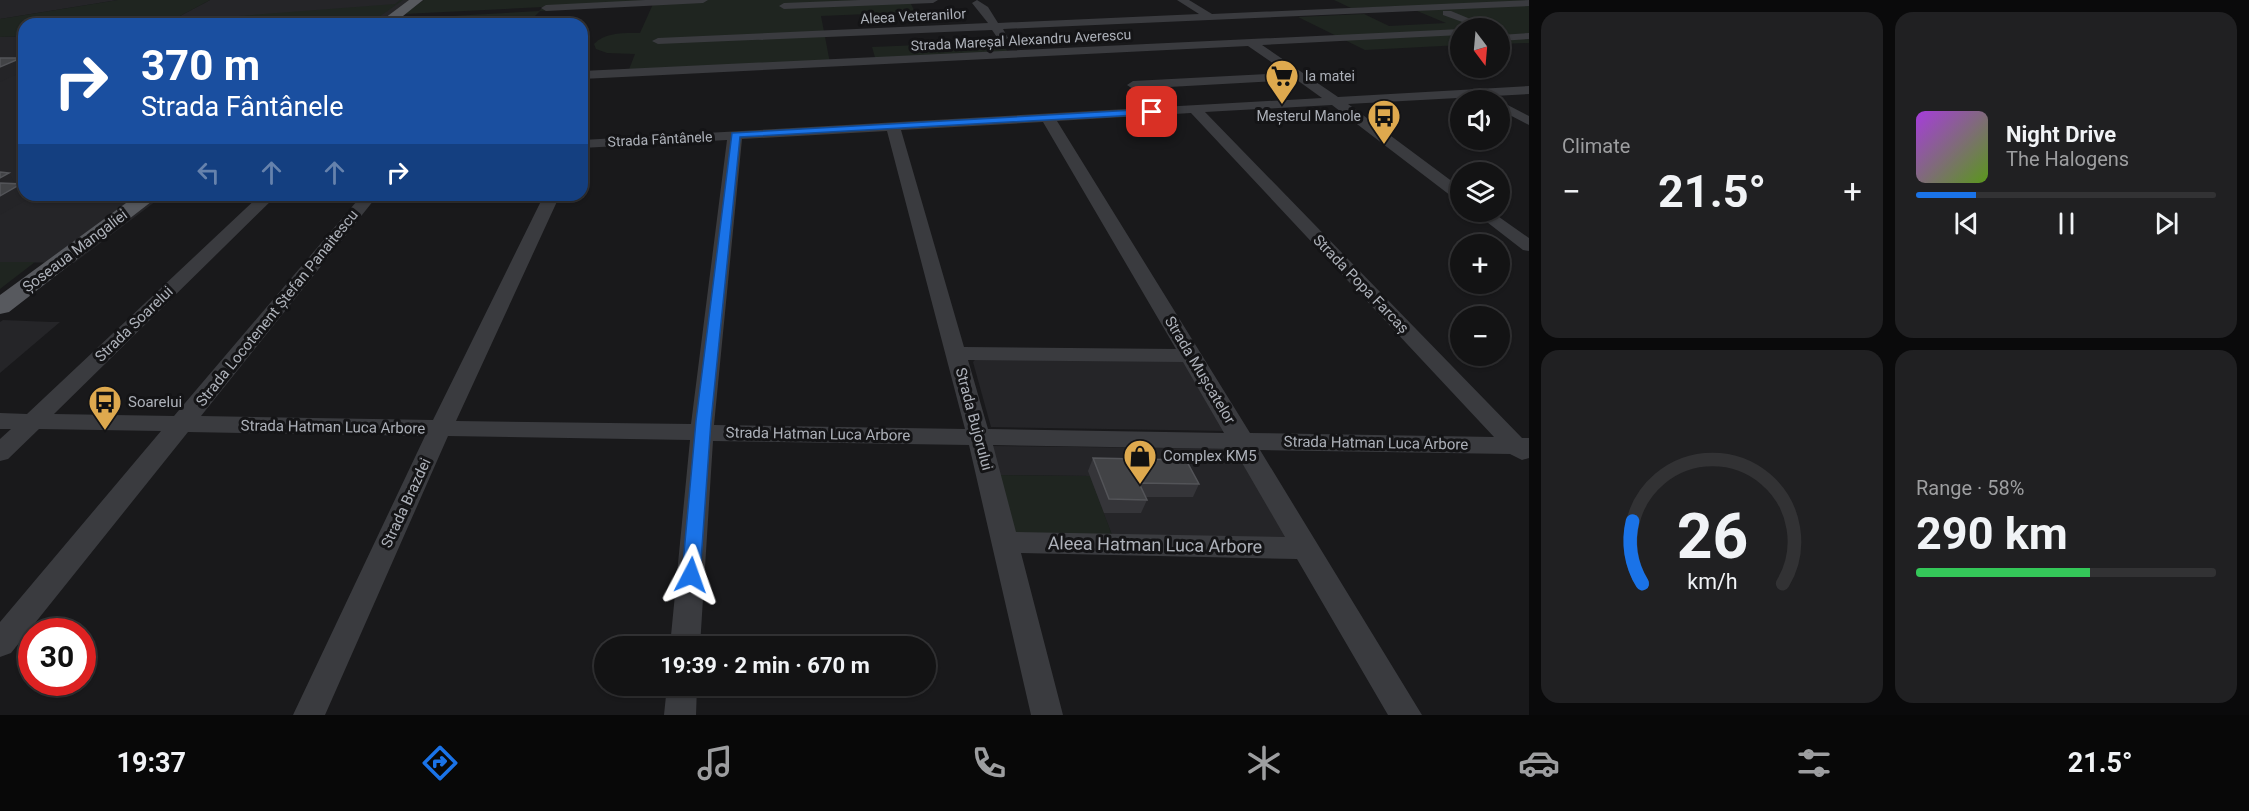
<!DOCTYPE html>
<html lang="en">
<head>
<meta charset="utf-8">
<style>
	body { margin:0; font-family:Roboto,sans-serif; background:#202022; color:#f1f3f6; height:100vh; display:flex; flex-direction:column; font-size:22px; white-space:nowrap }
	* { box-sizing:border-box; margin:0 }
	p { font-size:20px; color:#9d9ea0 }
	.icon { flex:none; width:33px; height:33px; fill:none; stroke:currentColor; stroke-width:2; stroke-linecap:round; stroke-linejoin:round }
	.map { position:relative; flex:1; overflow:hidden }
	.details { display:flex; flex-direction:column; gap:12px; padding:12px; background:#0a0a0b; width:720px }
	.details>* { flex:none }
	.hud { position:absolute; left:18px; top:18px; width:570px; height:183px; border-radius:18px; box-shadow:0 2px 4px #0004,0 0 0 2px #323234; background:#1a4fa0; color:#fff; overflow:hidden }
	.needle { width:39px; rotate:164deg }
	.fabs { position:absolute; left:1450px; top:18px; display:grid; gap:12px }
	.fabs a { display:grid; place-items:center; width:60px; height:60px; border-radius:50%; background:#131314; box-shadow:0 2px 4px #0004,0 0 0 2px #323234; font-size:30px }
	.speed { position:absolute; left:18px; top:618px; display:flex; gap:12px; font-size:30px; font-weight:700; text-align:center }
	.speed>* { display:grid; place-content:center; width:78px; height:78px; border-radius:50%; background:#131314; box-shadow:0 2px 4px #0004,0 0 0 2px #323234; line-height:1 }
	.speed .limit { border:9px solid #d22; background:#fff; color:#111 }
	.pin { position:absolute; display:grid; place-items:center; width:51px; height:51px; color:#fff; margin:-26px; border-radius:12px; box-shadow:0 3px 9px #0006 }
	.me { position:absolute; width:66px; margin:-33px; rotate:4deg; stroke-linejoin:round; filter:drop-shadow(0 0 4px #0008) }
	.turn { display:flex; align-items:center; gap:21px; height:126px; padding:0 24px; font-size:27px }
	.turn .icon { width:78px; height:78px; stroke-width:2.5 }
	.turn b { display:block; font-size:42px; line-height:51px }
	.lanes { display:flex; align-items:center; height:57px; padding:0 24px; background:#0003; justify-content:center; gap:30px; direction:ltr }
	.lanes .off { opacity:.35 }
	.big { font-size:45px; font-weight:700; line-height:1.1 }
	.details .card { flex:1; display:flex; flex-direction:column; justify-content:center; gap:9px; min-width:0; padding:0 21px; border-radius:18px; background:#202022 }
	.details .dial { align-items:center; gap:0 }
	.dial svg { height:156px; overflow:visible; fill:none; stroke:#323234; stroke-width:7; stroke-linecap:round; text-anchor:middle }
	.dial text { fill:#f1f3f6; stroke:none }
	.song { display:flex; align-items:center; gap:18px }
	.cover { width:72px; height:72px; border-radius:9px; background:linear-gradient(135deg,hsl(280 70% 55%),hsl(90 70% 35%)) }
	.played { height:6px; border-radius:3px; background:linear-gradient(90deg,#1a73e8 20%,#323234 20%) }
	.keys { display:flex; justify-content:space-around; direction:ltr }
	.heat { display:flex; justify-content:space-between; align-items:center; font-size:33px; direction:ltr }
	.charge { height:9px; border-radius:4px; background:linear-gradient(90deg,#34c759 58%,#323234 0) }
	.details .tiles { flex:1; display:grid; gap:12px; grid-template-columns:repeat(2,1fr) }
	.trip { position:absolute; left:594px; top:636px; width:342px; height:60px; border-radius:30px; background:#131314; box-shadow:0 2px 4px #0004,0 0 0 2px #323234; font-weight:700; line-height:60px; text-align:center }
	.tab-bar { display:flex; height:96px; justify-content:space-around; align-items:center; background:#080808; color:#9d9ea0 }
	.tab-bar .icon { width:42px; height:42px }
	.tab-bar .current { color:#1a73e8 }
	.tab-bar b { font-size:27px; color:#f1f3f6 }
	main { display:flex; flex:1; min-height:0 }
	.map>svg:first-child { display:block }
	.built { fill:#252528 }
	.green { fill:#1f2520 }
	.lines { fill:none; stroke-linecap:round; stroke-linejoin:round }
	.minor { fill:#3a3b3f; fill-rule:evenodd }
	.major { fill:#57595e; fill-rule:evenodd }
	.wall { fill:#353539 }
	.shaded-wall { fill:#242427 }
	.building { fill:#424346; stroke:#535458; stroke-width:1.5 }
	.route { fill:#1a73e8; stroke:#114b97; stroke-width:1.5 }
	.labels { text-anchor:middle; stroke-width:6; stroke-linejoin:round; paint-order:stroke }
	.far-street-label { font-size:14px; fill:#adb1b9; stroke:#141416 }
	.far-poi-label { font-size:14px; fill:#adb1b9; stroke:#141416; text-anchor:start }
	.street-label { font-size:15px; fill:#adb1b9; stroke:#141416 }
	.poi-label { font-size:15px; fill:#adb1b9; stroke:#141416; text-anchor:start }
	.near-street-label { font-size:18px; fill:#adb1b9; stroke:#141416 }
</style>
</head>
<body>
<main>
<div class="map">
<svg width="1529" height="715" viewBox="0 0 1529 715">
	<rect width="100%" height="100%" fill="#19191b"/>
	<!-- built -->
	<path class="built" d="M 0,0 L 118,0 L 0,19 Z
		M 210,0 L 424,0 L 391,24 L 154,24 L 178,17 Z
		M 24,36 L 24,195 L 164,195 L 74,263 L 0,262 L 0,37 Z
		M 3,320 L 51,322 L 60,322 L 0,373 L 0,322 Z
		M 977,358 L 1188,360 L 1229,431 L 991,427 L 973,362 Z
		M 990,446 L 1241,449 L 1294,538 L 1112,535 L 1089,476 L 998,475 Z"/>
	<!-- green -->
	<path class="green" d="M 118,0 L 210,0 L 178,17 L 154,24 L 24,24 L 24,36 L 0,37 L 0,19 Z
		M 400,0 L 403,0 L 369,24 L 208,20 L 168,24 L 187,20 L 395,4 Z
		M 424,0 L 909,0 L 915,12 L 821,16 L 830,63 L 628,72 L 635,54 L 607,53 L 596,49 L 594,44 C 605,32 624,33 640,33 L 653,4 L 540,11 L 527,24 L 391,24 L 398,19 L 539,11 L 543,7 L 404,14 Z
		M 1334,0 L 1529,0 L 1529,43 L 1500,44 L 1500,28 L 1461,28 L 1461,45 L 1365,50 L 1298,17 L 1364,14 L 1389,26 L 1446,23 L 1405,6 L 1351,8 Z
		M 966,43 L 968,47 L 1004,45 L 1009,55 L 876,61 L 872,47 Z
		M 0,262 L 35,262 L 0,289 Z
		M 998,475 L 1090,476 L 1112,535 L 1014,534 Z"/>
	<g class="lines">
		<!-- minor -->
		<path class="minor" d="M 645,0 L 708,0 L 703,3 L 546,11 L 541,8 L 546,5 Z
			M 860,0 L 938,0 L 933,3 L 784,9 L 779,6 L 784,3 Z
			M 977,0 L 988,7 L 998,23 L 1199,14 L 1177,0 L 1189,0 L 1212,14 L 1529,0 L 1529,6 L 1003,29 L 1008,38 L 1003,41 L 999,40 L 992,30 L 658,44 L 652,41 L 658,38 L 988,23 L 972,3 Z
			M 1443,11 L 1451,11 L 1492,28 L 1479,28 L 1443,15 Z
			M 1461,29 L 1461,35 L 1262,45 L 1338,97 L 1529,86 L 1529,94 L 1348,104 L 1461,188 L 1461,201 L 1455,199 L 1332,105 L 1205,112 L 1522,438 L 1529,438 L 1529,458 L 1522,460 L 1510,454 L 1260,450 L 1422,715 L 1388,715 L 1297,559 L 1021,553 L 1063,715 L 1031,715 L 969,445 L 713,441 L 700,646 L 670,646 L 690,440 L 448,436 L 325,715 L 293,715 L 425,436 L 188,432 L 11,653 L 0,657 L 0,622 L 161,431 L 39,429 L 8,459 L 0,461 L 0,439 L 11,429 L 0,429 L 0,413 L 27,414 L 260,195 L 277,195 L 54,414 L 174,416 L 362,195 L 378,195 L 201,416 L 433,420 L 544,195 L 560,195 L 456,421 L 691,424 L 727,140 L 582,148 L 582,140 L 1322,98 L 1297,80 L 1133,89 L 1127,85 L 1133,81 L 1287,73 L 1248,46 L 582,79 L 582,71 ZM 1191,113 L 1494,437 L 1250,433 L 1057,121 ZM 1043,122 L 1176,349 L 964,347 L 901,130 ZM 887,131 L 965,429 L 714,425 L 742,139 ZM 968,360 L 1183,362 L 1224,433 L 988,429 ZM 993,445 L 1234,449 L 1285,537 L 1016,532 Z
			M 1529,33 L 1529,39 L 1500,41 L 1500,35 Z
			M 1500,101 L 1529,116 L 1529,125 L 1500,110 Z
			M 1474,212 L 1492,212 L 1529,238 L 1529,251 L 1523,250 Z
			M 667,686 L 697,686 L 696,715 L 664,715 Z"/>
		<!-- major -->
		<path class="major" d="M 409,0 L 423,0 L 393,24 L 377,24 Z
			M 137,195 L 160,195 L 9,312 L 0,314 L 0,295 Z"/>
	</g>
	<!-- wall -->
	<path class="wall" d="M 1093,458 L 1199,484 L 1193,497 L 1145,497 L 1147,500 L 1141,513 L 1104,513 L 1088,471 Z"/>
	<!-- shaded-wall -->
	<path class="shaded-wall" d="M 21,58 L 24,64 L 24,71 L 0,82 L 0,67 Z
		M 9,173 L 17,187 L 21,184 L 24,188 L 24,195 L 28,195 L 30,198 L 0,215 L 0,178 Z"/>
	<!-- building -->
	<path class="building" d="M 0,58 L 21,58 L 0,67 Z
		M 0,172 L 9,173 L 0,178 Z
		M 0,183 L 21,184 L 0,196 Z
		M 1093,458 L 1186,460 L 1199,484 L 1139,483 L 1147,500 L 1109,499 Z"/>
	<!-- route -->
	<path class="route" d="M 1152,109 L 1155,110 L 1155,114 L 740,137 L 711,421 L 700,575 L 697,580 L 691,582 L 685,580 L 682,575 L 696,421 L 732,133 Z"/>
	<!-- icons -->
	<defs>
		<symbol id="supermarket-pin" viewBox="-11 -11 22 30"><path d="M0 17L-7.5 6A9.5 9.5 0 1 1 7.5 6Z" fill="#dea94e" stroke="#141416"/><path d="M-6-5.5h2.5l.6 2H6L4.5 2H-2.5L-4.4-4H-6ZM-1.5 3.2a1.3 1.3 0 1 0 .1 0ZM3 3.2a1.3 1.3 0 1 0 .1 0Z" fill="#111"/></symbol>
		<symbol id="bus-pin" viewBox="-11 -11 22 30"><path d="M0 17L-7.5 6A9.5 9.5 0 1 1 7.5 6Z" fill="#dea94e" stroke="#141416"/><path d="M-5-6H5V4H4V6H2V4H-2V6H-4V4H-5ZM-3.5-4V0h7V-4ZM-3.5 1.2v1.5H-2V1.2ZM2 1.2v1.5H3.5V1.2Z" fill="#111"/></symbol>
		<symbol id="shop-pin" viewBox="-11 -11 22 30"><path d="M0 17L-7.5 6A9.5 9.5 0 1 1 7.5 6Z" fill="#dea94e" stroke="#141416"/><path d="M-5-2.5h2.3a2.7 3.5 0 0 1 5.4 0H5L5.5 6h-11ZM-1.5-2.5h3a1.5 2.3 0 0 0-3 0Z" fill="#111"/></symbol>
	</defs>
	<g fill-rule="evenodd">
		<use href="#supermarket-pin" x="1263" y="57" width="38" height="52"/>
		<use href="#bus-pin" x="1365" y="97" width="38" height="52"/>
		<use href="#bus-pin" x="86" y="383" width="38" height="52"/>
		<use href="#shop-pin" x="1121" y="437" width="38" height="52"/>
	</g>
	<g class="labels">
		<!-- far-street labels -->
		<g class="far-street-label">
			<text transform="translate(913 16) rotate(-3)" y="5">Aleea Veteranilor</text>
			<text transform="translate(1021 40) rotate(-3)" y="5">Strada Mareșal Alexandru Averescu</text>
			<text transform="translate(660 139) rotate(-3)" y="5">Strada Fântânele</text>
		</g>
		<!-- far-poi labels -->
		<g class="far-poi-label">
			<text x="1305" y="81">la matei</text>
			<text x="1361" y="121" text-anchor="end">Meșterul Manole</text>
		</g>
		<!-- street labels -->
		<g class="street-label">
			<text transform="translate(75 251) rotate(-37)" y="5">Șoseaua Mangaliei</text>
			<text transform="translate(1361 284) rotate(46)" y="5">Strada Popa Farcaș</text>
			<text transform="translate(277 308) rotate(-51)" y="5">Strada Locotenent Ștefan Panaitescu</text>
			<text transform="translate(134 324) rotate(-44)" y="5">Strada Soarelui</text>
			<text transform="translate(1200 370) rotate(59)" y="5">Strada Mușcatelor</text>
			<text transform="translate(974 419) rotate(75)" y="5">Strada Bujorului</text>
			<text transform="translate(333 427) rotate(1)" y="5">Strada Hatman Luca Arbore</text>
			<text transform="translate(818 434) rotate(1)" y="5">Strada Hatman Luca Arbore</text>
			<text transform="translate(1376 443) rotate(1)" y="5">Strada Hatman Luca Arbore</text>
			<text transform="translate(406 503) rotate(-65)" y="5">Strada Brazdei</text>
		</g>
		<!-- poi labels -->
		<g class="poi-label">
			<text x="128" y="407">Soarelui</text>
			<text x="1163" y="461">Complex KM5</text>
		</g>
		<!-- near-street labels -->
		<g class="near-street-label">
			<text transform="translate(1155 545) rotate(1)" y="6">Aleea Hatman Luca Arbore</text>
		</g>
	</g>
</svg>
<div class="fabs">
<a><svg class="needle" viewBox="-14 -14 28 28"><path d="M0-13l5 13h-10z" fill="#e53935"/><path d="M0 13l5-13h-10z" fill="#9d9ea0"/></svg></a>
<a><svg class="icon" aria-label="sound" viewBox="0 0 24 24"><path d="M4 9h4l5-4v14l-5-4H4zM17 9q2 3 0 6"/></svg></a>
<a><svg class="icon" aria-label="layers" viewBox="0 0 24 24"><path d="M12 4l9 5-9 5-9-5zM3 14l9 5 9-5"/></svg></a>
<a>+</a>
<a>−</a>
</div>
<div class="speed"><div class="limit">30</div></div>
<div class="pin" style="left:1152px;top:112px;background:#d93025"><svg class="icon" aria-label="arrive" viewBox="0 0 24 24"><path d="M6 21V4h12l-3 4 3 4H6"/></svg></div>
<svg class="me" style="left:691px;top:575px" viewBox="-20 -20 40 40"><path d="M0-17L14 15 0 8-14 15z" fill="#1a73e8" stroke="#fff" stroke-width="4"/></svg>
<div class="trip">19:39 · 2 min · 670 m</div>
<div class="hud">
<div class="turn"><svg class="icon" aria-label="right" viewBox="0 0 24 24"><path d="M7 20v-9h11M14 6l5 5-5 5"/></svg><div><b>370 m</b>Strada Fântânele</div></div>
<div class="lanes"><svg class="icon off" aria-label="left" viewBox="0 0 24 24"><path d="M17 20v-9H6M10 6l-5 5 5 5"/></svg><svg class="icon off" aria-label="ahead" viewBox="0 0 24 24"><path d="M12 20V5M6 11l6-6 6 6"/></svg><svg class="icon off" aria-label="ahead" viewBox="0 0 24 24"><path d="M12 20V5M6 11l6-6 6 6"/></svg><svg class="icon" aria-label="right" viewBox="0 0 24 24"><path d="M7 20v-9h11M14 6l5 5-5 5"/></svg></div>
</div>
</div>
<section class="details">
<div class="tiles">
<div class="card"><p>Climate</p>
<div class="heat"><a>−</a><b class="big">21.5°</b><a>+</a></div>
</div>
<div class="card">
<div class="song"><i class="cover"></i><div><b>Night Drive</b><p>The Halogens</p></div></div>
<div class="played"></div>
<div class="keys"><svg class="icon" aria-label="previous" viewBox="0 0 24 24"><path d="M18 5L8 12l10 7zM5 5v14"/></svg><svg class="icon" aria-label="pause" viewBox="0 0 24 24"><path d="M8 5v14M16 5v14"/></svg><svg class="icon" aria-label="next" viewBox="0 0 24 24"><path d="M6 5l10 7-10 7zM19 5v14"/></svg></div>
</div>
<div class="card dial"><svg viewBox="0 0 100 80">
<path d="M14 69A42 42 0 1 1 86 69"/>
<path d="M14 69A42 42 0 0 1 9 37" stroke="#1a73e8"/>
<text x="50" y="56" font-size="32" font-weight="700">26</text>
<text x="50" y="72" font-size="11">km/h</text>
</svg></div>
<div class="card"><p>Range · 58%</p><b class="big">290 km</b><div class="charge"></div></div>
</div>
</section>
</main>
<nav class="tab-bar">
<b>19:37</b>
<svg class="icon current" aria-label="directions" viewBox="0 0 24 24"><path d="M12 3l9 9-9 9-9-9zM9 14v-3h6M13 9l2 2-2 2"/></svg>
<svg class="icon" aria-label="music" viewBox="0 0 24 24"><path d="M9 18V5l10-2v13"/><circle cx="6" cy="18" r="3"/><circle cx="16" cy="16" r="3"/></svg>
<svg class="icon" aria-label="phone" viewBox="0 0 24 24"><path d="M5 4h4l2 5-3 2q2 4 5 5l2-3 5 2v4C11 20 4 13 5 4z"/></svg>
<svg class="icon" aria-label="climate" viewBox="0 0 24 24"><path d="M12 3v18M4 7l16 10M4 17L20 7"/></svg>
<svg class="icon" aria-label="car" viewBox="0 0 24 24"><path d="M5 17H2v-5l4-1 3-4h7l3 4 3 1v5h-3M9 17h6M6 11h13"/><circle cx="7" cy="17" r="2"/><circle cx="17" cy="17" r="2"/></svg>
<svg class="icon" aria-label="filters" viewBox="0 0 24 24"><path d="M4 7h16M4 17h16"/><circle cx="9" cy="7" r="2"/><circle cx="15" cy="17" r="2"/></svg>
<b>21.5°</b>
</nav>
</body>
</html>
